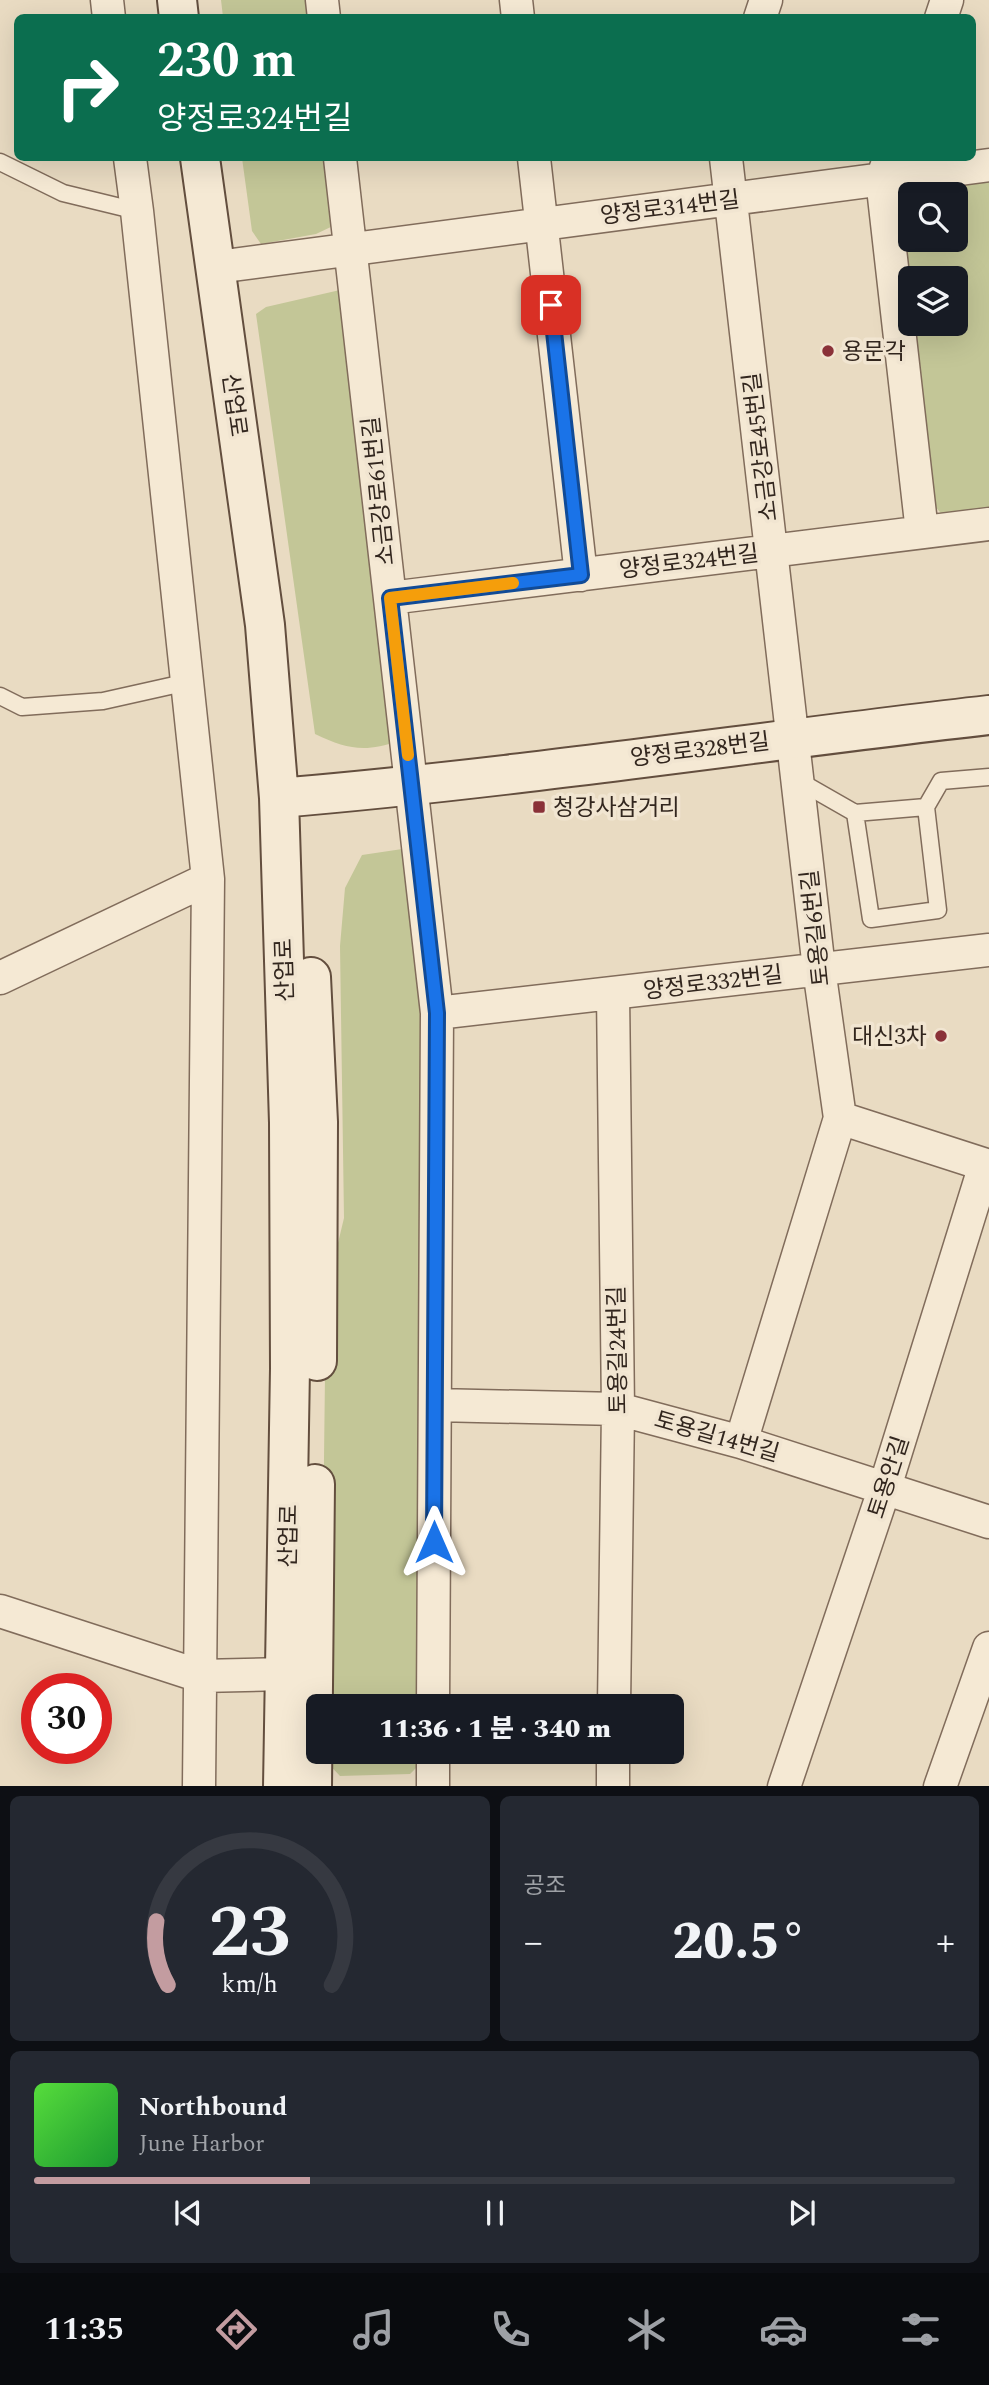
<!DOCTYPE html>
<html lang="ko">
<head>
<meta charset="utf-8">
<style>
	body { margin:0; font-family:Spectral,"Noto Sans KR",serif; background:#242831; color:#f1f3f6; height:100vh; display:flex; flex-direction:column; font-size:26px; white-space:nowrap }
	* { box-sizing:border-box; margin:0 }
	p { font-size:23px; color:#9ea1a6 }
	.icon { flex:none; width:38px; height:38px; fill:none; stroke:currentColor; stroke-width:2; stroke-linecap:round; stroke-linejoin:round }
	.map { position:relative; height:1786px; overflow:hidden }
	.side { display:flex; flex-direction:column; gap:10px; padding:10px; background:#0d0f14; flex:1 }
	.side>* { flex:none }
	.top-card { position:absolute; left:14px; top:14px; width:962px; height:147px; border-radius:10px; box-shadow:0 7px 28px #0002; background:#0b6e4f; color:#fff; overflow:hidden }
	.tools { position:absolute; left:898px; top:182px; display:grid; gap:14px }
	.tools a { display:grid; place-items:center; width:70px; height:70px; border-radius:10px; background:#171b24; box-shadow:0 7px 28px #0002; font-size:35px }
	.speed { position:absolute; left:21px; top:1673px; display:flex; gap:14px; font-size:35px; font-weight:700; text-align:center }
	.speed>* { display:grid; place-content:center; width:91px; height:91px; border-radius:50%; background:#171b24; box-shadow:0 7px 28px #0002; line-height:1 }
	.speed .limit { border:10px solid #d22; background:#fff; color:#111 }
	.pin { position:absolute; display:grid; place-items:center; width:60px; height:60px; color:#fff; margin:-30px; border-radius:14px; box-shadow:0 4px 10px #0006 }
	.me { position:absolute; width:77px; margin:-38px; rotate:0deg; stroke-linejoin:round; filter:drop-shadow(0 0 5px #0008) }
	.turn { display:flex; align-items:center; gap:24px; height:147px; padding:0 28px; font-size:32px }
	.turn .icon { width:91px; height:91px; stroke-width:2.5 }
	.turn b { display:block; font-size:49px; line-height:60px }
	.big { font-size:52px; font-weight:800; line-height:1.1 }
	.side .widget { flex:1; display:flex; flex-direction:column; justify-content:center; gap:10px; min-width:0; padding:0 24px; border-radius:10px; background:#242831 }
	.side .dial { align-items:center; gap:0 }
	.dial svg { height:182px; overflow:visible; fill:none; stroke:#363941; stroke-width:7; stroke-linecap:round; text-anchor:middle }
	.dial text { fill:#f1f3f6; stroke:none }
	.song { display:flex; align-items:center; gap:21px }
	.cover { width:84px; height:84px; border-radius:10px; background:linear-gradient(135deg,hsl(110 70% 55%),hsl(130 70% 35%)) }
	.played { height:7px; border-radius:4px; background:linear-gradient(90deg,#c39ca0 30%,#363941 30%) }
	.keys { display:flex; justify-content:space-around; direction:ltr }
	.heat { display:flex; justify-content:space-between; align-items:center; font-size:38px; direction:ltr }
	.side .tiles { flex:1; display:grid; gap:10px; grid-template-columns:1fr 1fr }
	.widget:last-child { grid-column:span 2 }
	.trip { position:absolute; left:306px; top:1694px; width:378px; height:70px; border-radius:10px; background:#171b24; box-shadow:0 7px 28px #0002; font-weight:800; line-height:70px; text-align:center }
	.dock { display:flex; height:112px; justify-content:space-around; align-items:center; background:#090b0e; color:#9ea1a6 }
	.dock .icon { width:49px; height:49px }
	.dock .current { color:#c39ca0 }
	.dock b { font-size:32px; color:#f1f3f6 }
	.map>svg:first-child { display:block }
	.green { fill:#c3c697; fill-rule:evenodd }
	.lines { fill:none; stroke-linecap:round; stroke-linejoin:round }
	.lane-casing { stroke:#816c5b; stroke-width:19 }
	.street-casing { stroke:#816c5b; stroke-width:35 }
	.secondary-casing { stroke:#634e3e; stroke-width:42 }
	.lane { stroke:#f5e9d4; stroke-width:16 }
	.street { stroke:#f5e9d4; stroke-width:32 }
	.secondary { stroke:#f5e9d4; stroke-width:38 }
	.route-casing { stroke:#114b97; stroke-width:18 }
	.route { stroke:#1a73e8; stroke-width:12 }
	.slow { stroke:#f59e0b; stroke-width:12 }
	.poi-dot { fill:#8a3138; stroke:#f1e5d1; stroke-width:2.5 }
	.labels { text-anchor:middle; stroke-width:7; stroke-linejoin:round; paint-order:stroke }
	.street-label { font-size:23px; fill:#32261e; stroke:#f1e5d1 }
	.poi-label { font-size:23px; fill:#32261e; stroke:#f1e5d1; text-anchor:start }
</style>
</head>
<body>
<div class="map">
<svg width="989" height="1787" viewBox="0 0 989 1787">
	<rect width="100%" height="100%" fill="#e9dbc2"/>
	<!-- green -->
	<path class="green" d="M 221,0 L 309,0 L 311,17 L 223,17 Z
		M 242,158 L 327,158 L 335,225 L 316,234 L 261,244 L 252,231 Z
		M 989,181 L 989,515 L 947,520 L 932,503 L 913,324 L 956,324 L 956,278 L 910,278 L 910,294 L 900,202 L 909,190 ZM 910,194 L 956,194 L 956,240 L 910,240 Z
		M 340,290 L 399,741 C 364,753 347,749 315,734 L 256,314 L 266,307 Z
		M 409,848 L 429,1013 L 424,1706 L 321,1706 L 326,1293 L 344,1218 L 340,946 L 345,888 L 362,855 Z
		M 321,1752 L 425,1752 L 425,1759 L 410,1774 L 340,1776 L 321,1756 Z"/>
	<g class="lines">
		<defs>
			<path id="lane" d="M 0,162 L 63,193 L 137,211
				M 0,696 L 22,707 L 103,701 L 188,682
				M 799,781 L 855,813 L 871,919 L 938,910 L 926,807 L 941,781 L 989,777
				M 855,813 L 926,807"/>
			<path id="street" d="M 107,0 L 109,18
				M 322,0 L 324,18
				M 516,0 L 518,18
				M 760,18 L 766,0
				M 941,18 L 947,0
				M 130,158 L 137,211 L 208,879 L 199,1787
				M 340,158 L 437,1013 L 433,1706
				M 534,158 L 581,575
				M 726,158 L 819,969 L 840,1118 L 989,1166
				M 889,159 L 882,179 L 922,532
				M 217,267 L 989,165
				M 390,598 L 989,524
				M 0,978 L 208,879
				M 613,993 L 618,1409 L 614,1706
				M 437,1013 L 989,950
				M 435,1405 L 618,1409 L 741,1442 L 989,1522
				M 741,1442 L 840,1118
				M 0,1611 L 200,1676 L 286,1674
				M 433,1787 L 433,1752
				M 613,1787 L 613,1752
				M 784,1787 L 885,1487 L 985,1165
				M 940,1787 L 989,1648"/>
			<path id="secondary" d="M 177,0 L 179,18
				M 200,158 L 265,625 L 279,798 L 289,1123 L 290,1368 L 283,1787
				M 279,798 C 516,778 752,742 989,715
				M 311,977 L 318,1122 L 317,1361
				M 312,1787 L 315,1484"/>
		</defs>
		<!-- lane casing -->
		<use href="#lane" class="lane-casing"/>
		<!-- street casing -->
		<use href="#street" class="street-casing"/>
		<!-- secondary casing -->
		<use href="#secondary" class="secondary-casing"/>
		<!-- lane -->
		<use href="#lane" class="lane"/>
		<!-- street -->
		<use href="#street" class="street"/>
		<!-- secondary -->
		<use href="#secondary" class="secondary"/>
	</g>
	<g class="lines">
		<defs>
			<path id="route" d="M 434,1542 L 437,1013 L 390,598 L 581,575 L 551,305"/>
		</defs>
		<!-- route casing -->
		<use href="#route" class="route-casing"/>
		<!-- route -->
		<use href="#route" class="route"/>
		<!-- slow -->
		<path class="slow" d="M 408,755 L 390,598 L 513,583"/>
	</g>
	<!-- markers -->
	<g class="poi-dot">
		<circle cx="828" cy="351" r="7"/>
		<rect x="532" y="800" width="14" height="14" rx="3.5"/>
		<circle cx="941" cy="1036" r="7"/>
	</g>
	<g class="labels">
		<!-- street labels -->
		<g class="street-label">
			<text transform="translate(670 207) rotate(-7)" y="8">양정로314번길</text>
			<text transform="translate(235 405) rotate(82)" y="8">산업로</text>
			<text transform="translate(760 447) rotate(-97)" y="8">소금강로45번길</text>
			<text transform="translate(378 491) rotate(-96)" y="8">소금강로61번길</text>
			<text transform="translate(689 561) rotate(-7)" y="8">양정로324번길</text>
			<text transform="translate(700 749) rotate(-7)" y="8">양정로328번길</text>
			<text transform="translate(815 928) rotate(-96)" y="8">토용길6번길</text>
			<text transform="translate(284 970) rotate(-92)" y="8">산업로</text>
			<text transform="translate(713 982) rotate(-7)" y="8">양정로332번길</text>
			<text transform="translate(617 1350) rotate(-91)" y="8">토용길24번길</text>
			<text transform="translate(717 1436) rotate(16)" y="8">토용길14번길</text>
			<text transform="translate(888 1477) rotate(-72)" y="8">토용안길</text>
			<text transform="translate(288 1536) rotate(-89)" y="8">산업로</text>
		</g>
		<!-- poi labels -->
		<g class="poi-label">
			<text x="842" y="359">용문각</text>
			<text x="553" y="815">청강사삼거리</text>
			<text x="927" y="1044" text-anchor="end">대신3차</text>
		</g>
	</g>
</svg>
<div class="tools">
<a><svg class="icon" aria-label="search" viewBox="0 0 24 24"><circle cx="10" cy="10" r="6"/><path d="M15 15l6 6"/></svg></a>
<a><svg class="icon" aria-label="layers" viewBox="0 0 24 24"><path d="M12 4l9 5-9 5-9-5zM3 14l9 5 9-5"/></svg></a>
</div>
<div class="speed"><div class="limit">30</div></div>
<div class="pin" style="left:551px;top:305px;background:#d93025"><svg class="icon" aria-label="arrive" viewBox="0 0 24 24"><path d="M6 21V4h12l-3 4 3 4H6"/></svg></div>
<svg class="me" style="left:434px;top:1542px" viewBox="-20 -20 40 40"><path d="M0-17L14 15 0 8-14 15z" fill="#1a73e8" stroke="#fff" stroke-width="4"/></svg>
<div class="trip">11:36 · 1 분 · 340 m</div>
<div class="top-card">
<div class="turn"><svg class="icon" aria-label="right" viewBox="0 0 24 24"><path d="M7 20v-9h11M14 6l5 5-5 5"/></svg><div><b>230 m</b>양정로324번길</div></div>
</div>
</div>
<section class="side">
<div class="tiles">
<div class="widget dial"><svg viewBox="0 0 100 80">
<path d="M14 69A42 42 0 1 1 86 69"/>
<path d="M14 69A42 42 0 0 1 9 41" stroke="#c39ca0"/>
<text x="50" y="56" font-size="32" font-weight="700">23</text>
<text x="50" y="72" font-size="11">km/h</text>
</svg></div>
<div class="widget"><p>공조</p>
<div class="heat"><a>−</a><b class="big">20.5°</b><a>+</a></div>
</div>
<div class="widget">
<div class="song"><i class="cover"></i><div><b>Northbound</b><p>June Harbor</p></div></div>
<div class="played"></div>
<div class="keys"><svg class="icon" aria-label="previous" viewBox="0 0 24 24"><path d="M18 5L8 12l10 7zM5 5v14"/></svg><svg class="icon" aria-label="pause" viewBox="0 0 24 24"><path d="M8 5v14M16 5v14"/></svg><svg class="icon" aria-label="next" viewBox="0 0 24 24"><path d="M6 5l10 7-10 7zM19 5v14"/></svg></div>
</div>
</div>
</section>
<nav class="dock">
<b>11:35</b>
<svg class="icon current" aria-label="directions" viewBox="0 0 24 24"><path d="M12 3l9 9-9 9-9-9zM9 14v-3h6M13 9l2 2-2 2"/></svg>
<svg class="icon" aria-label="music" viewBox="0 0 24 24"><path d="M9 18V5l10-2v13"/><circle cx="6" cy="18" r="3"/><circle cx="16" cy="16" r="3"/></svg>
<svg class="icon" aria-label="phone" viewBox="0 0 24 24"><path d="M5 4h4l2 5-3 2q2 4 5 5l2-3 5 2v4C11 20 4 13 5 4z"/></svg>
<svg class="icon" aria-label="climate" viewBox="0 0 24 24"><path d="M12 3v18M4 7l16 10M4 17L20 7"/></svg>
<svg class="icon" aria-label="car" viewBox="0 0 24 24"><path d="M5 17H2v-5l4-1 3-4h7l3 4 3 1v5h-3M9 17h6M6 11h13"/><circle cx="7" cy="17" r="2"/><circle cx="17" cy="17" r="2"/></svg>
<svg class="icon" aria-label="filters" viewBox="0 0 24 24"><path d="M4 7h16M4 17h16"/><circle cx="9" cy="7" r="2"/><circle cx="15" cy="17" r="2"/></svg>
</nav>
</body>
</html>
